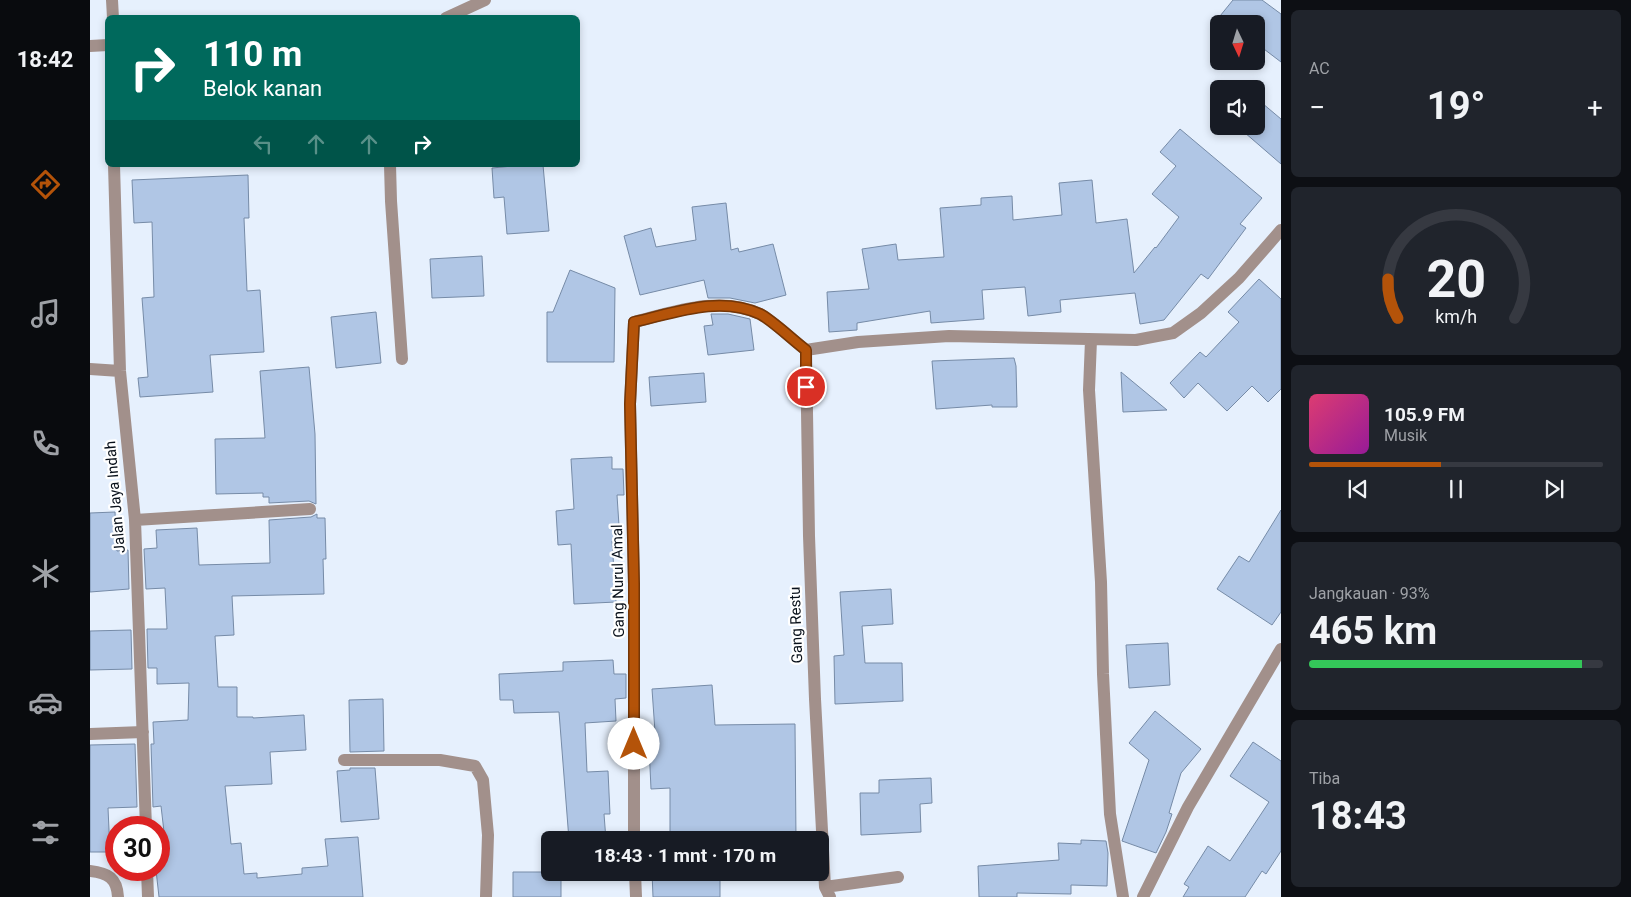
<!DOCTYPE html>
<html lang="id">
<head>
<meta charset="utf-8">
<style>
	body { margin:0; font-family:Roboto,sans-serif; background:#20242c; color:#f1f3f6; height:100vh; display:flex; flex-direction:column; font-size:19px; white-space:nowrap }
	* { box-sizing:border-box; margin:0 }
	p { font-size:16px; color:#9ea1a6 }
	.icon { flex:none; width:28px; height:28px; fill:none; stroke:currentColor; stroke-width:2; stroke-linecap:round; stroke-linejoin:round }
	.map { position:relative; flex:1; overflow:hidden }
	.sheet { display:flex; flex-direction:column; gap:10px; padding:10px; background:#0d0f14; width:350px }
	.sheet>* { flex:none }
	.top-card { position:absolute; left:15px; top:15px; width:475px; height:152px; border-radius:8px; box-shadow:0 2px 8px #0003; background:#00695c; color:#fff; overflow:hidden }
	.needle { width:32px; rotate:176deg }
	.fabs { position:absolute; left:1120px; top:15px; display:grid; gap:10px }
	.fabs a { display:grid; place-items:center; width:55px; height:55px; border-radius:8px; background:#171b24; box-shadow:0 2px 8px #0003; font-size:25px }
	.speed { position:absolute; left:15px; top:816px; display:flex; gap:10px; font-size:25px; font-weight:700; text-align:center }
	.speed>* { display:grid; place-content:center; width:65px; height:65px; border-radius:50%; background:#171b24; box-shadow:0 2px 8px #0003; line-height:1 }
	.speed .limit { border:8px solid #d22; background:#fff; color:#111 }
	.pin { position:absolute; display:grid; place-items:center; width:42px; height:42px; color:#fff; margin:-21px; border:2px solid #fff; border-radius:50%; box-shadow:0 1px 5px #0007 }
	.me { position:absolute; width:55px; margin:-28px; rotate:0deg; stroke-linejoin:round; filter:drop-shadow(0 0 4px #0008) }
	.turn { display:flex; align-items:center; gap:18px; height:105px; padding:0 15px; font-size:22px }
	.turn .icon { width:65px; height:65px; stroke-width:2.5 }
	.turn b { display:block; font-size:35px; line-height:42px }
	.lanes { display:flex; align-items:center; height:48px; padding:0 15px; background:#0003; justify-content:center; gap:25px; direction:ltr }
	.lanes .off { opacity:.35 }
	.big { font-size:38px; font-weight:700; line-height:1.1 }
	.sheet .widget { flex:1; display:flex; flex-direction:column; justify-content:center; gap:8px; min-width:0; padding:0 18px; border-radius:8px; background:#20242c }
	.sheet .dial { align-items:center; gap:0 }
	.dial svg { height:130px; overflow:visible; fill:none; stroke:#363941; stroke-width:7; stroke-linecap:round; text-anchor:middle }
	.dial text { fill:#f1f3f6; stroke:none }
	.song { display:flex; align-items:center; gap:15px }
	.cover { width:60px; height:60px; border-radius:8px; background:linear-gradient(135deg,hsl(340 70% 55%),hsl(300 70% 35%)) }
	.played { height:5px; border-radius:2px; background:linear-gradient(90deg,#b45309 45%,#363941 45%) }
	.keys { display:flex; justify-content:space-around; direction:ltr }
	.heat { display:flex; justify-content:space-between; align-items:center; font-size:28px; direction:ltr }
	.charge { height:8px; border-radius:4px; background:linear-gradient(90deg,#34c759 93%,#363941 0) }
	.trip { position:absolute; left:451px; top:831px; width:288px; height:50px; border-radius:8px; background:#171b24; box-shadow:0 2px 8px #0003; font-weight:700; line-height:50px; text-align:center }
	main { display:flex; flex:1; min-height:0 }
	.tab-bar { display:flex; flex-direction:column; width:90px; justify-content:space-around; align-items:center; background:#090b0e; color:#9ea1a6 }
	.tab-bar .icon { width:35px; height:35px }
	.tab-bar .active { color:#b45309 }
	.tab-bar b { font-size:22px; color:#f1f3f6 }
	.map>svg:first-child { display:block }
	.building { fill:#b0c6e5; stroke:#768ba7 }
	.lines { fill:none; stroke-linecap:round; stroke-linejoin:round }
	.minor { stroke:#a2908b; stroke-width:12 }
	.route-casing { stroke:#753606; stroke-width:12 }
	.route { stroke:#b45309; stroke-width:9 }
	.labels { text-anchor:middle; stroke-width:4.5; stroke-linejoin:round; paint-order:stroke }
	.street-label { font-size:15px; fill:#08101a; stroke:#fff }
</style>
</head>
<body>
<main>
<nav class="tab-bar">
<b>18:42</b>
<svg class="icon active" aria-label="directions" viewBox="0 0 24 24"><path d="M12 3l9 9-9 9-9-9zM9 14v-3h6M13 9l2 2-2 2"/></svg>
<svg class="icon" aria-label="music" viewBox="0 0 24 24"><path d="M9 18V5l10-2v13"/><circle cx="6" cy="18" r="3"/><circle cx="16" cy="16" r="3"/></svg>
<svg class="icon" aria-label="phone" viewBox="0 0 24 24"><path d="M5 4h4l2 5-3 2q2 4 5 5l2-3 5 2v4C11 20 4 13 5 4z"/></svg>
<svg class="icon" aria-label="climate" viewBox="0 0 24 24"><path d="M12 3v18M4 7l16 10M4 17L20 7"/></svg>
<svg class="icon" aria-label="car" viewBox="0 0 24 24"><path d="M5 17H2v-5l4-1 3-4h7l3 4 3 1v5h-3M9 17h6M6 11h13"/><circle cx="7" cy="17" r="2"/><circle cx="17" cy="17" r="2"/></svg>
<svg class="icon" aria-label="filters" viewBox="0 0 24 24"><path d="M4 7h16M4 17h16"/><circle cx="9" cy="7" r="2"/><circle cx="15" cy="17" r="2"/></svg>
</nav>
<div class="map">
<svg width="1191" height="897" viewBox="0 0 1191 897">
	<rect width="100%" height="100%" fill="#e6f0fd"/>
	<!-- building -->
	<path class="building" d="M 1143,0 L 1172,0 L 1191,14 L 1191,62 L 1166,43 L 1166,24 L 1140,24 L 1130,16 Z
		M 1166,98 L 1191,119 L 1191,164 L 1147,126 L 1166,126 Z
		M 1090,129 L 1172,198 L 1150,224 L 1156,228 L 1118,279 L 1111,274 L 1074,320 L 1050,324 L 1045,293 L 970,300 L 971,312 L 938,316 L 935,287 L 892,290 L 894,319 L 841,323 L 840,311 L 767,323 L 767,330 L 739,332 L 737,292 L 779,289 L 772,249 L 806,244 L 808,260 L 854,257 L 850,208 L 891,205 L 891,198 L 922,196 L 923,220 L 972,215 L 969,183 L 1002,180 L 1006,223 L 1037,219 L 1044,273 L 1065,247 L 1066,248 L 1089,217 L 1062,194 L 1086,166 L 1070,152 Z
		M 433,165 L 453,165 L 459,231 L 417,234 L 414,197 L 404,198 L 402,168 Z
		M 158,175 L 159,218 L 154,218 L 157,291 L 170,290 L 174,352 L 120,355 L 123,392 L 50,397 L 48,378 L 58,377 L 52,298 L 64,297 L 62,222 L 44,223 L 42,180 Z
		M 636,203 L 641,250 L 648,248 L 649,252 L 683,244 L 696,295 L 665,303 L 640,298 L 618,298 L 614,280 L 550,295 L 534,236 L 561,228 L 566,247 L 606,240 L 602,207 Z
		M 392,256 L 394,296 L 342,298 L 340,259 Z
		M 480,270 L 525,288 L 524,362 L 457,362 L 457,312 L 463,312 Z
		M 1169,279 L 1191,299 L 1191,389 L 1178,402 L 1162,386 L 1137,411 L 1108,383 L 1094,398 L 1080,383 L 1110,352 L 1116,357 L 1149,322 L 1138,312 Z
		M 286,312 L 291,363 L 246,368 L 241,317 Z
		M 621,314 L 638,314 L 660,319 L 664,350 L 618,355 L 614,326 L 623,325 Z
		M 924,358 L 926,366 L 927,407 L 902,407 L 902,405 L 846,409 L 842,361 Z
		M 219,367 L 225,434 L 226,504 L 219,501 L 179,503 L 179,497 L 173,497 L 173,493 L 126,494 L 125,439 L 175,438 L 170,371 Z
		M 1031,372 L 1077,410 L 1033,412 Z
		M 614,373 L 616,402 L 561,406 L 559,377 Z
		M 522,457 L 522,469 L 533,469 L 534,495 L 527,495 L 530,541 L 522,541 L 526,602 L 484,604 L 481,544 L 468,545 L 466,511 L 484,509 L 481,459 Z
		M 1191,510 L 1191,612 L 1182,625 L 1127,589 L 1149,556 L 1159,562 Z
		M 25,512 L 27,551 L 38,550 L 39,589 L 0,592 L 0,513 Z
		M 227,514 L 227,518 L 235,518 L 236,559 L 233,559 L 234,594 L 142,596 L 144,635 L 125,636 L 128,687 L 147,687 L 147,717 L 163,717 L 163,718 L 214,715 L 216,750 L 180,752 L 182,784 L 135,786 L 141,844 L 151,843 L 154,874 L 167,873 L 167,878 L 212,874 L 212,868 L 238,866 L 235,839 L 268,837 L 273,897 L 69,897 L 66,870 L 69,870 L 69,849 L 76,849 L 71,806 L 63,807 L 61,744 L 64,744 L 63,722 L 98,720 L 99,683 L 67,684 L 67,668 L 58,668 L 57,629 L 77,629 L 75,588 L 56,589 L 54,549 L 67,548 L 66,530 L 107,528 L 109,565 L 180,563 L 179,520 L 221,517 Z
		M 801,589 L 803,624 L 772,626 L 775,663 L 812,663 L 813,701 L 745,704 L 744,656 L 754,655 L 750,592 Z
		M 41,630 L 42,669 L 0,670 L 0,631 Z
		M 1078,643 L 1080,685 L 1039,688 L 1036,645 Z
		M 523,660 L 524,674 L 536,674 L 536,698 L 525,699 L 526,721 L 495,723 L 497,772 L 518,771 L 520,814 L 514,814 L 516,840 L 479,840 L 469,712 L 424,713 L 423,700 L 410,700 L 409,674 L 473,671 L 473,662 Z
		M 622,685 L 625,725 L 705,724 L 706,840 L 580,840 L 580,788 L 561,789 L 559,746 L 566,746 L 562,689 Z
		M 293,699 L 294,751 L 260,752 L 259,700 Z
		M 1065,711 L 1111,749 L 1091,773 L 1079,813 L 1082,814 L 1076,832 L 1066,853 L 1032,841 L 1059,760 L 1039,743 Z
		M 1163,742 L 1191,761 L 1191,851 L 1176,874 L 1172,871 L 1155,897 L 1093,897 L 1099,887 L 1094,884 L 1118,846 L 1140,861 L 1179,802 L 1140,776 Z
		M 45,744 L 47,807 L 18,808 L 20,852 L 0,852 L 0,745 Z
		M 260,768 L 285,768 L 289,819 L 251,822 L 247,771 L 260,770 Z
		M 841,778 L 842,803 L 830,804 L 831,832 L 771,835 L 770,793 L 789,793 L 789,780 Z
		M 991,840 L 1016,841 L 1018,853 L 1017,886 L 981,885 L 981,894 L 927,893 L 927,897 L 889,897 L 888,866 L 969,860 L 968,843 L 991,844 Z
		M 423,872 L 471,872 L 471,897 L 423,897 Z
		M 562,872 L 630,872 L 630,897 L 563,897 Z"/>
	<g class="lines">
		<!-- minor -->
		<path class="minor" d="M 22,0 L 23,18
			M 356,18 L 395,0
			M 0,46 L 18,45
			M 24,165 L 30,371 L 45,520 L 56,828
			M 300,165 L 301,201 L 312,359
			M 1001,340 L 999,390 L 1011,582 L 1013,674 L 1020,814 L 1033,897
			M 716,350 L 719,536 L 725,699 L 735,887 L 740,897
			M 0,369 L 30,371
			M 45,520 L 220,509
			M 0,734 L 53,732
			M 254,760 L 350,760 L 385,766 L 393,780 L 398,835 L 396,897
			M 544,840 L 544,584 L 540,404 L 544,322 C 584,312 630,295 670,314 C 682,320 704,341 716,350 L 768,342 L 859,336 L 1046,340 L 1083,333 L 1111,313 L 1149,278 L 1191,230
			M 57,870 L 58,897
			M 0,871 C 18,873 27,878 28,897
			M 545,872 L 546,897
			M 735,887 L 808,877
			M 1053,897 L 1098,807 L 1191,649"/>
	</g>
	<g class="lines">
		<defs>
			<path id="route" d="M 544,744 L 544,584 L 540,404 L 544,322 C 584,313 630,295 670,314 C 682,320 704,341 716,350 L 716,387"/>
		</defs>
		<!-- route casing -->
		<use href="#route" class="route-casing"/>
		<!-- route -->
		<use href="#route" class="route"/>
	</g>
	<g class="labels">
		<!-- street labels -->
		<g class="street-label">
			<text transform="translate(25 497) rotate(-95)" y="5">Jalan Jaya Indah</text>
			<text transform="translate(528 581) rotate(-91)" y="5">Gang Nurul Amal</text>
			<text transform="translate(706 625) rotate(-92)" y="5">Gang Restu</text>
		</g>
	</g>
</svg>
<div class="fabs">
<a><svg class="needle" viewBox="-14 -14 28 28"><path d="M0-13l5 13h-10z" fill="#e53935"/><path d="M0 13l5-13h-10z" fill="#9ea1a6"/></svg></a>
<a><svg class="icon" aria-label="sound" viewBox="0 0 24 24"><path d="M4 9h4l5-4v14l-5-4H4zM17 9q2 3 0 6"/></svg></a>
</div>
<div class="speed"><div class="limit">30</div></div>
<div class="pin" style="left:716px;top:387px;background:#d93025"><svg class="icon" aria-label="arrive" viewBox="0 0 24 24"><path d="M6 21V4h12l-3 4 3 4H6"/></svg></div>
<svg class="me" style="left:544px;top:744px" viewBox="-20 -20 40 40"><circle r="19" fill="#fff"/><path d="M0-13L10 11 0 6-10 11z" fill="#b45309"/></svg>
<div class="trip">18:43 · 1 mnt · 170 m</div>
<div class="top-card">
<div class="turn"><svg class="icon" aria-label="right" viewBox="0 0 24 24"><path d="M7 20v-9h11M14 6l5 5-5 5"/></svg><div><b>110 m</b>Belok kanan</div></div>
<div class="lanes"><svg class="icon off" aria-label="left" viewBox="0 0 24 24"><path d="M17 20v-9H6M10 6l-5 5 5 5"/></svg><svg class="icon off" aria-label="ahead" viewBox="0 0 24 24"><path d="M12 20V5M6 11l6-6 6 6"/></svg><svg class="icon off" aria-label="ahead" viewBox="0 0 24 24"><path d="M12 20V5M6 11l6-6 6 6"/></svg><svg class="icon" aria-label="right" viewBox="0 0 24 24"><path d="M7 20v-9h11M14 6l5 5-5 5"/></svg></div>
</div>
</div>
<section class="sheet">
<div class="widget"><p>AC</p>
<div class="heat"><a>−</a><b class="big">19°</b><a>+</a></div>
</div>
<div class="widget dial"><svg viewBox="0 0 100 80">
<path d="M14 69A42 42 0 1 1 86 69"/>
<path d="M14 69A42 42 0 0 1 8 45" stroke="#b45309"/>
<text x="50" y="56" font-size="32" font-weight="700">20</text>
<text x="50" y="72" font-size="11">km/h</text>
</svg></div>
<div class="widget">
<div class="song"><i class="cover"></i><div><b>105.9 FM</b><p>Musik</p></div></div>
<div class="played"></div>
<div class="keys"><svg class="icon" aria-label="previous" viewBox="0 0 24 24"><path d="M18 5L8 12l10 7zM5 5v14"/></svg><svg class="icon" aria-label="pause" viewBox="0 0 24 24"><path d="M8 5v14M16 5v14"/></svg><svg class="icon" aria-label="next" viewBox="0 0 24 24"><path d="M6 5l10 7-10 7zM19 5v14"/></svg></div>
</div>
<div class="widget"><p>Jangkauan · 93%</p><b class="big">465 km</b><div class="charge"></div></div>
<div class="widget"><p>Tiba</p><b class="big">18:43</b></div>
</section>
</main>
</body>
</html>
